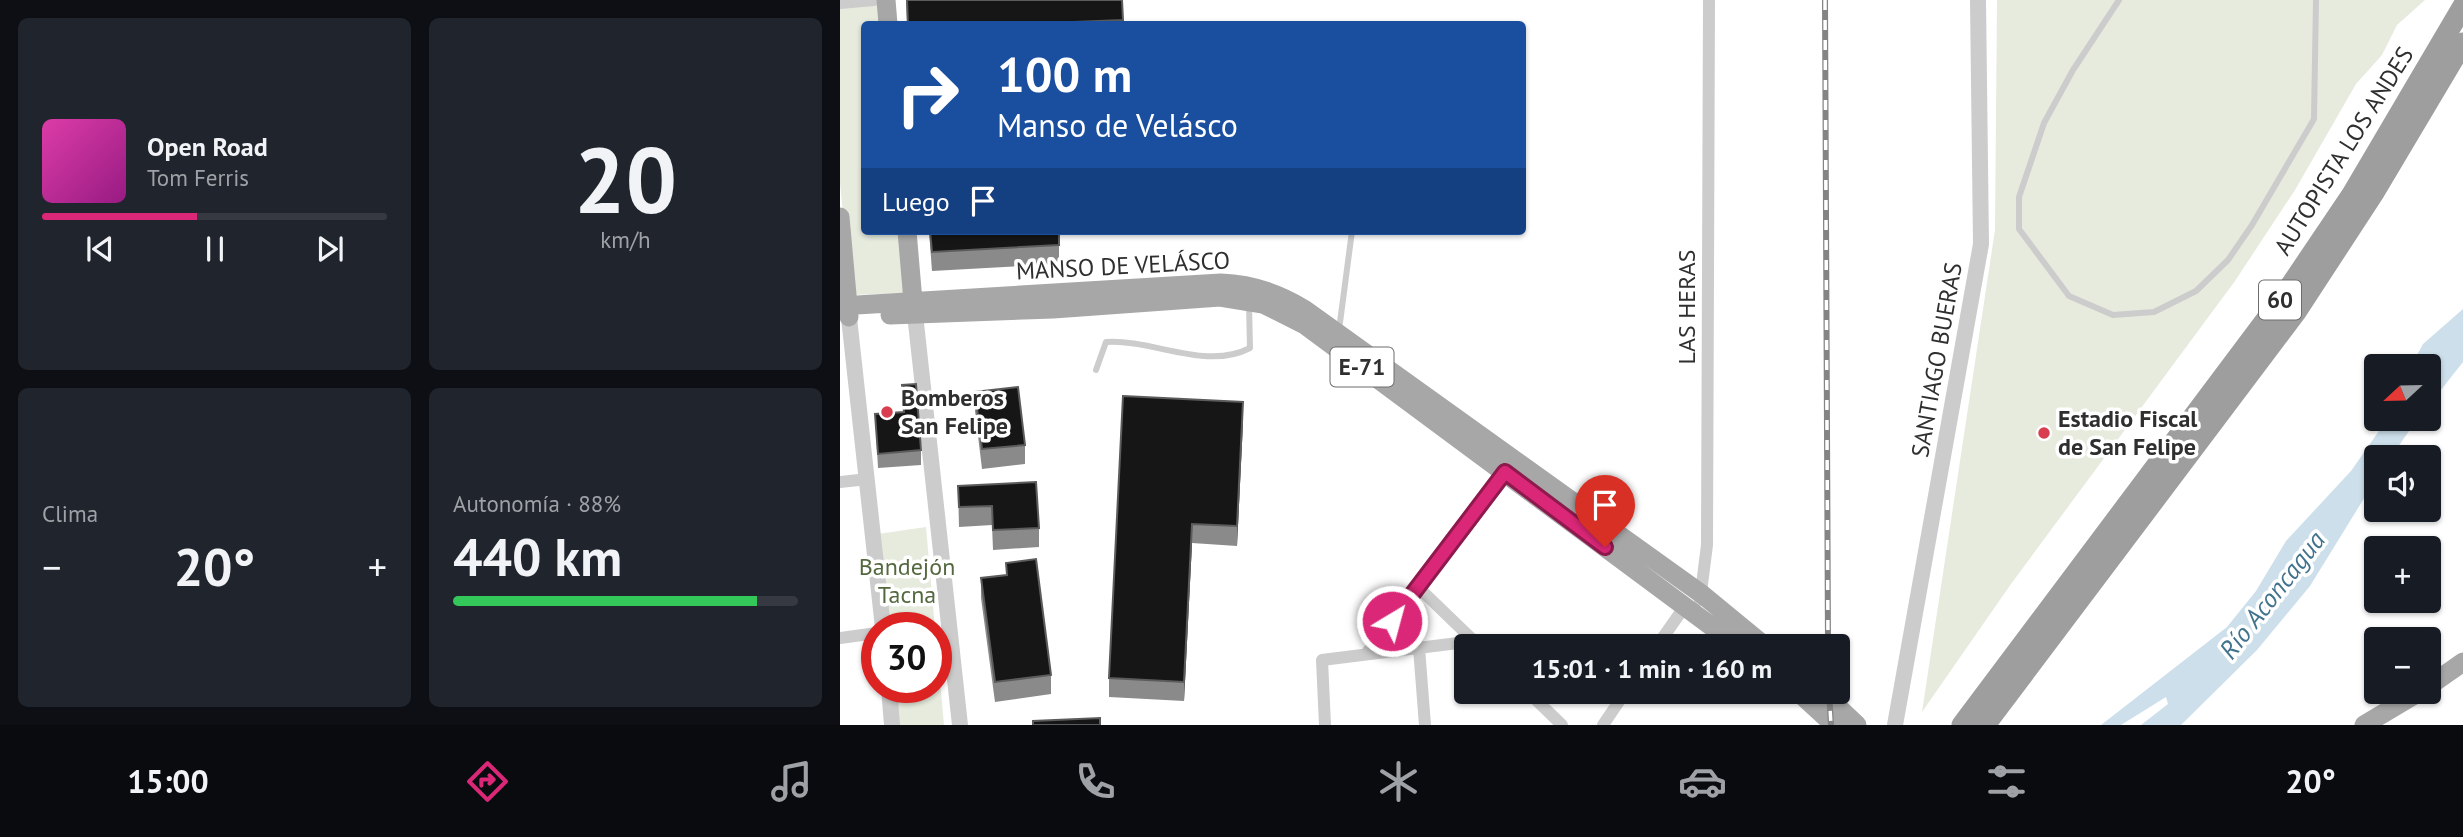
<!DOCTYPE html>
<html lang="es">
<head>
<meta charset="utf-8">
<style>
	body { margin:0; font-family:"PT Sans",sans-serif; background:#20242c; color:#f1f3f6; height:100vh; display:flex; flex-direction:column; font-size:26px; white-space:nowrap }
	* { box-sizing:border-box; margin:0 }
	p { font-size:23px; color:#9ea1a6 }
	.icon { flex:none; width:38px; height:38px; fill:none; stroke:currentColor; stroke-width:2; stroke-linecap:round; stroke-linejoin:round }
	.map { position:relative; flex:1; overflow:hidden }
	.drawer { display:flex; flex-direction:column; gap:18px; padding:18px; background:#0d0f14; width:840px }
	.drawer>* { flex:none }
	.top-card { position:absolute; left:21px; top:21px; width:665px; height:214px; border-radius:7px; box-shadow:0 2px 5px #0004; background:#1a4fa0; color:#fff; overflow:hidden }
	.needle { width:46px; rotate:248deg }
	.tools { position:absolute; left:1524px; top:354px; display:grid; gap:14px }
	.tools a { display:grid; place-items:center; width:77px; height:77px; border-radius:7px; background:#171b24; box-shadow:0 2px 5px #0004; font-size:35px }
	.speed { position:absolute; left:21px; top:612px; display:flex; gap:14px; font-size:35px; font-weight:700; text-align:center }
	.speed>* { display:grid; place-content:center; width:91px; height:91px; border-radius:50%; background:#171b24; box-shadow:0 2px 5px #0004; line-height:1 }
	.speed .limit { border:10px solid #d22; background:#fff; color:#111 }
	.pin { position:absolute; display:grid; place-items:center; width:60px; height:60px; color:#fff; margin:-72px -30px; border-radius:50% 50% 50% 0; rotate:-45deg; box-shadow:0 0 7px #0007 }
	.pin .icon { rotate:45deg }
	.me { position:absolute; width:77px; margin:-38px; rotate:37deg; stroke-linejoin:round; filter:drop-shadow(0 0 5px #0008) }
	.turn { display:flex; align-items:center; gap:24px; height:147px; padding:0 21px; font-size:32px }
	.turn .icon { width:91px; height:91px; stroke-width:2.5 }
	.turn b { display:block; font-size:49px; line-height:60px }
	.then { display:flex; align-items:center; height:66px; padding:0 21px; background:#0003; gap:14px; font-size:26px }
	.big { font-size:52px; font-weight:600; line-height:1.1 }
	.drawer .tile { flex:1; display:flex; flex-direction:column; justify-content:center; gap:10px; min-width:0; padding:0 24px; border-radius:10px; background:#20242c }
	.drawer .dial { align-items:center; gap:0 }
	.dial b { font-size:91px; line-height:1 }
	.song { display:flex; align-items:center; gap:21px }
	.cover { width:84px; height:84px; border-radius:10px; background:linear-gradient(135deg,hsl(320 70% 55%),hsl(310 70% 35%)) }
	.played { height:7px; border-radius:4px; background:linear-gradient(90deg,#db2777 45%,#363941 45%) }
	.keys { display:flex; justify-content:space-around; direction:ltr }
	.heat { display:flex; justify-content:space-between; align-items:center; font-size:38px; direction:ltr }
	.charge { height:10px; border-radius:5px; background:linear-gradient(90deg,#34c759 88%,#363941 0) }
	.drawer .tiles { flex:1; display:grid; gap:18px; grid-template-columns:repeat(2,1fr) }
	.trip { position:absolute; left:614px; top:634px; width:396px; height:70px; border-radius:7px; background:#171b24; box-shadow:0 2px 5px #0004; font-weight:600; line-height:70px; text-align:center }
	.dock { display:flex; height:112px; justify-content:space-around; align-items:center; background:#090b0e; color:#9ea1a6 }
	.dock .icon { width:49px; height:49px }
	.dock .on { color:#db2777 }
	.dock b { font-size:32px; color:#f1f3f6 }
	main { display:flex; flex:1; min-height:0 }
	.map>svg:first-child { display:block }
	.green { fill:#e6ebde }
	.water { fill:#ccdfea }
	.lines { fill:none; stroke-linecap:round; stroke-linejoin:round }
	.service { stroke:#ccc; stroke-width:6 }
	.minor { stroke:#ccc; stroke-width:12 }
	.tertiary { stroke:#ccc; stroke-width:16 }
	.primary { stroke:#a7a7a7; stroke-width:19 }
	.trunk { stroke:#9e9e9e; stroke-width:21 }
	.rail-casing { stroke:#848484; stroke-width:6 }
	.rail { stroke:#fff; stroke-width:3.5; stroke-dasharray:10; stroke-linecap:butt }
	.wall { fill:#8a8a8a }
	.shaded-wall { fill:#5c5c5c }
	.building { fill:#161616; stroke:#5c5c5c; stroke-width:2 }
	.route-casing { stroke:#8e194d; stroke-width:18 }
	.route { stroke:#db2777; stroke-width:12 }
	.poi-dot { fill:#d93e50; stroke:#fff; stroke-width:2.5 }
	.labels { text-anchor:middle; stroke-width:7; stroke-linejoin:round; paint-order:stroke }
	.shield { fill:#fff; stroke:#6d6d6d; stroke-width:2 }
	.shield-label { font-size:23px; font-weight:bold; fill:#2f2f2f }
	.street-label { font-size:24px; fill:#2f2f2f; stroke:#fff }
	.poi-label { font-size:24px; font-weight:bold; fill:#2f2f2f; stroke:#fff; text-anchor:start }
	.park-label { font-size:24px; fill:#54683f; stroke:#fff }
	.water-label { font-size:26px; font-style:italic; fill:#42738c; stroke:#fff }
</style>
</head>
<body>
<main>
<section class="drawer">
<div class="tiles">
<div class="tile">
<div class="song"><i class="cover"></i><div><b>Open Road</b><p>Tom Ferris</p></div></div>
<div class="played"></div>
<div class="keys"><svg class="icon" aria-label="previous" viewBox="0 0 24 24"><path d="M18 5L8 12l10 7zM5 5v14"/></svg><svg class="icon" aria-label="pause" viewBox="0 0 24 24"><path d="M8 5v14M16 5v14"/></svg><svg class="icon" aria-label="next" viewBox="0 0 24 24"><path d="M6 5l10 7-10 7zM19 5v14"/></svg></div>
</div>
<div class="tile dial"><b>20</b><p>km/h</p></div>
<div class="tile"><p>Clima</p>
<div class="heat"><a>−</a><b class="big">20°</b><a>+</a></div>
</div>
<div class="tile"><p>Autonomía · 88%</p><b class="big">440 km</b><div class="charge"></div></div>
</div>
</section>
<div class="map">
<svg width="1623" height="725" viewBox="0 0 1623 725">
	<rect width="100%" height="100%" fill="#fff"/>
	<!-- green -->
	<path class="green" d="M 0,0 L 41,0 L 43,24 L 24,24 L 24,231 L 62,231 L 68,293 L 11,295 L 0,183 Z
		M 1157,0 L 1585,0 L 1557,25 L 1542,55 L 1516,84 L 1455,190 L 1395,281 L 1171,584 L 1082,712 L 1155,230 Z
		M 86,527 L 95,628 L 46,628 L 38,534 Z
		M 96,639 L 104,725 L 55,725 L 52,688 L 96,688 Z"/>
	<!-- water -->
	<path class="water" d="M 1623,309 L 1623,362 L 1589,405 L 1589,366 L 1571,366 L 1583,344 Z
		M 1548,418 L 1578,418 L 1551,457 L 1536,457 L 1536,479 L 1470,586 L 1417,650 L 1341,725 L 1301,725 L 1328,704 L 1326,697 L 1281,725 L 1261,725 L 1387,627 L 1416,591 L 1446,541 L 1511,471 Z"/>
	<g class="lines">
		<!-- service -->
		<path class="service" d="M 1279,0 L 1233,70 L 1204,123 L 1179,197 L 1179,229 L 1229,296 L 1273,315 L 1314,312 L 1356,291 L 1388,260 L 1412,225 L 1474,119 L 1476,0
			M 499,330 L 512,231
			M 256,370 L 266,342 C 313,339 366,371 410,348 L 409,304"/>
		<!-- minor -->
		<path class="minor" d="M 0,3 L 34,0
			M 0,482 L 28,479
			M 578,587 L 636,643
			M 860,600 L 867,545 L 869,0
			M 0,638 L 37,633
			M 817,646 L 845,606
			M 579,648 L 585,725
			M 526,654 L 665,472
			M 687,691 L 722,725
			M 485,725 L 482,660 L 634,641
			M 763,725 L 786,691"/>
		<!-- tertiary -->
		<path class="tertiary" d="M 75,314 L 120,725
			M 9,318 L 43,628
			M 49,688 L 52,725
			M 1055,725 L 1141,244 L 1138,0"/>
		<!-- primary -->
		<path class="primary" d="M 46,0 L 48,24
			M 0,217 L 9,317
			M 67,231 L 74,313
			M 0,306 L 381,283 C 411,284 438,293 464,309 L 863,595 L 925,646
			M 50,315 L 213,309 L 380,297 L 423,304 L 465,325 L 898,646
			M 1589,686 L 1623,662
			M 957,691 L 994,725
			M 981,691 L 1017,725
			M 1524,725 L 1581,691"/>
		<!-- trunk -->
		<path class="trunk" d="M 1122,725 L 1440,301 L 1511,196 L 1623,6
			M 1145,725 L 1456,312 L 1535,191 L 1623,43"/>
		<defs>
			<path id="rail" d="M 985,0 L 988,646
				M 989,691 L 991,725"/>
		</defs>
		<!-- rail casing -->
		<use href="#rail" class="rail-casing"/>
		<!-- rail -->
		<use href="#rail" class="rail"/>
	</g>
	<!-- wall -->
	<path class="wall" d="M 66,0 L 282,0 L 283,24 L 67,24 Z
		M 89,231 L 219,231 L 219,264 L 92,271 Z
		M 62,385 L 81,450 L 81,465 L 38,468 L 35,414 L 63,412 Z
		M 135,392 L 185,445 L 185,464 L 142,469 L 135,411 Z
		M 403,422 L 397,546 L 352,543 L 344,701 L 269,697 L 269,678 Z
		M 118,486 L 199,528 L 199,547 L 153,550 L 152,525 L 119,527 Z
		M 166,563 L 211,675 L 211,694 L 155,702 L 141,598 L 141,578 L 166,575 Z"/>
	<!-- shaded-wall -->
	<path class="shaded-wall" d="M 403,402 L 403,422 L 397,546 L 397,526 Z
		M 352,524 L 352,543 L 344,701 L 344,682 Z"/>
	<!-- building -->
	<path class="building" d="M 67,0 L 282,0 L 283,20 L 235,22 L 236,24 L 68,24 Z
		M 90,231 L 219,231 L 219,245 L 92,252 Z
		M 76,384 L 81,450 L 38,454 L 35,414 L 64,412 L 62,385 Z
		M 178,387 L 185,445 L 142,449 L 135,392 Z
		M 283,396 L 403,402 L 397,526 L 352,524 L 344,682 L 269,678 Z
		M 196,482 L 199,528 L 153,530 L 152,506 L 119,507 L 118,486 Z
		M 196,559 L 211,675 L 155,682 L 141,578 L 167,575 L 166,563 Z
		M 260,718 L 260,725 L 193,725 L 193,721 Z"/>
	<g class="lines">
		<defs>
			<path id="route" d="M 552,621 L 665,472 L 765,547"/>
		</defs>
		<!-- route casing -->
		<use href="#route" class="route-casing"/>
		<!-- route -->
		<use href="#route" class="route"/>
	</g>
	<!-- markers -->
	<g class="poi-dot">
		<circle cx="47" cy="412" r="7"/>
		<circle cx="1204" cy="433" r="7"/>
	</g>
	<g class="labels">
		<!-- shield labels -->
		<g class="shield">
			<rect x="1419" y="280.5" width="42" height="39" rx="5"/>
			<rect x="490.5" y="347.5" width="63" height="39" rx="5"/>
		</g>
		<g class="shield-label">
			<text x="1440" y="308">60</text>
			<text x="522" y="375">E-71</text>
		</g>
		<!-- street labels -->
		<g class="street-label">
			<text transform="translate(1504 151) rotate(-58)" y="8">AUTOPISTA LOS ANDES</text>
			<text transform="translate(283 266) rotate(-3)" y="8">MANSO DE VELÁSCO</text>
			<text transform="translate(847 307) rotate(-90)" y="8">LAS HERAS</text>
			<text transform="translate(1097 360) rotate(-80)" y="8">SANTIAGO BUERAS</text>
		</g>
		<!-- poi labels -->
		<g class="poi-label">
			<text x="61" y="406">Bomberos<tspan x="61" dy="28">San Felipe</tspan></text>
			<text x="1218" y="427">Estadio Fiscal<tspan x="1218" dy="28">de San Felipe</tspan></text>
		</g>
		<!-- park labels -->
		<g class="park-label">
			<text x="67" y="575">Bandejón<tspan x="67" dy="28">Tacna</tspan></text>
		</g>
		<!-- water labels -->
		<g class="water-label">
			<text transform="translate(1432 595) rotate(-52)" y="9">Río Aconcagua</text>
		</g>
	</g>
</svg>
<div class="tools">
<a><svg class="needle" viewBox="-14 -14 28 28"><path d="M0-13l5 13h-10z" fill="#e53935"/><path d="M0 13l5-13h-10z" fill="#9ea1a6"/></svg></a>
<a><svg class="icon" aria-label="sound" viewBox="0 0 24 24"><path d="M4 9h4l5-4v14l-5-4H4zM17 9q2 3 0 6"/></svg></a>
<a>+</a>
<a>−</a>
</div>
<div class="speed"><div class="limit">30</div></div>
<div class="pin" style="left:765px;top:547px;background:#d93025"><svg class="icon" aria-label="arrive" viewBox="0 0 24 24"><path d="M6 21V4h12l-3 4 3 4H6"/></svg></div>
<svg class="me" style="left:552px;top:621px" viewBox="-20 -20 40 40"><circle r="17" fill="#db2777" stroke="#fff" stroke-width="3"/><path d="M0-11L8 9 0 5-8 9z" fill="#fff"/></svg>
<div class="trip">15:01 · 1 min · 160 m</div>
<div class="top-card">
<div class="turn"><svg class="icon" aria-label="right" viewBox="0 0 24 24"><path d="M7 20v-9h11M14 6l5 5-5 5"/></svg><div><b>100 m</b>Manso de Velásco</div></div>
<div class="then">Luego<svg class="icon" aria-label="arrive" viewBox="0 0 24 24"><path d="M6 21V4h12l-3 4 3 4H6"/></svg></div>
</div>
</div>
</main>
<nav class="dock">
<b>15:00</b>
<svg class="icon on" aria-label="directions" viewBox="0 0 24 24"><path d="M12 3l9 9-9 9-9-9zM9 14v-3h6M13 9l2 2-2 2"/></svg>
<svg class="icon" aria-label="music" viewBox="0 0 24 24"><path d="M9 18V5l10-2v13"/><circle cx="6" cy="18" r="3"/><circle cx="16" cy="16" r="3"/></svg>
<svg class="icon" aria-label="phone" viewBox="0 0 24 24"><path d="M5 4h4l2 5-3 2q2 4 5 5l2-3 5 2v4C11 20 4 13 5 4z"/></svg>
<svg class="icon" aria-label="climate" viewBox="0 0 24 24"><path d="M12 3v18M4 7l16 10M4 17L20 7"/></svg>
<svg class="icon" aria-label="car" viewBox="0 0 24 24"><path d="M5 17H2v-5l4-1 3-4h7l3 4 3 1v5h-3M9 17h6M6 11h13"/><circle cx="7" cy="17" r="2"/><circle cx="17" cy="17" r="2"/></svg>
<svg class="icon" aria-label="filters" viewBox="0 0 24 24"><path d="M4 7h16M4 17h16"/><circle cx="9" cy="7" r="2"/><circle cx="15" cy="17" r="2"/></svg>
<b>20°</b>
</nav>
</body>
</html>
